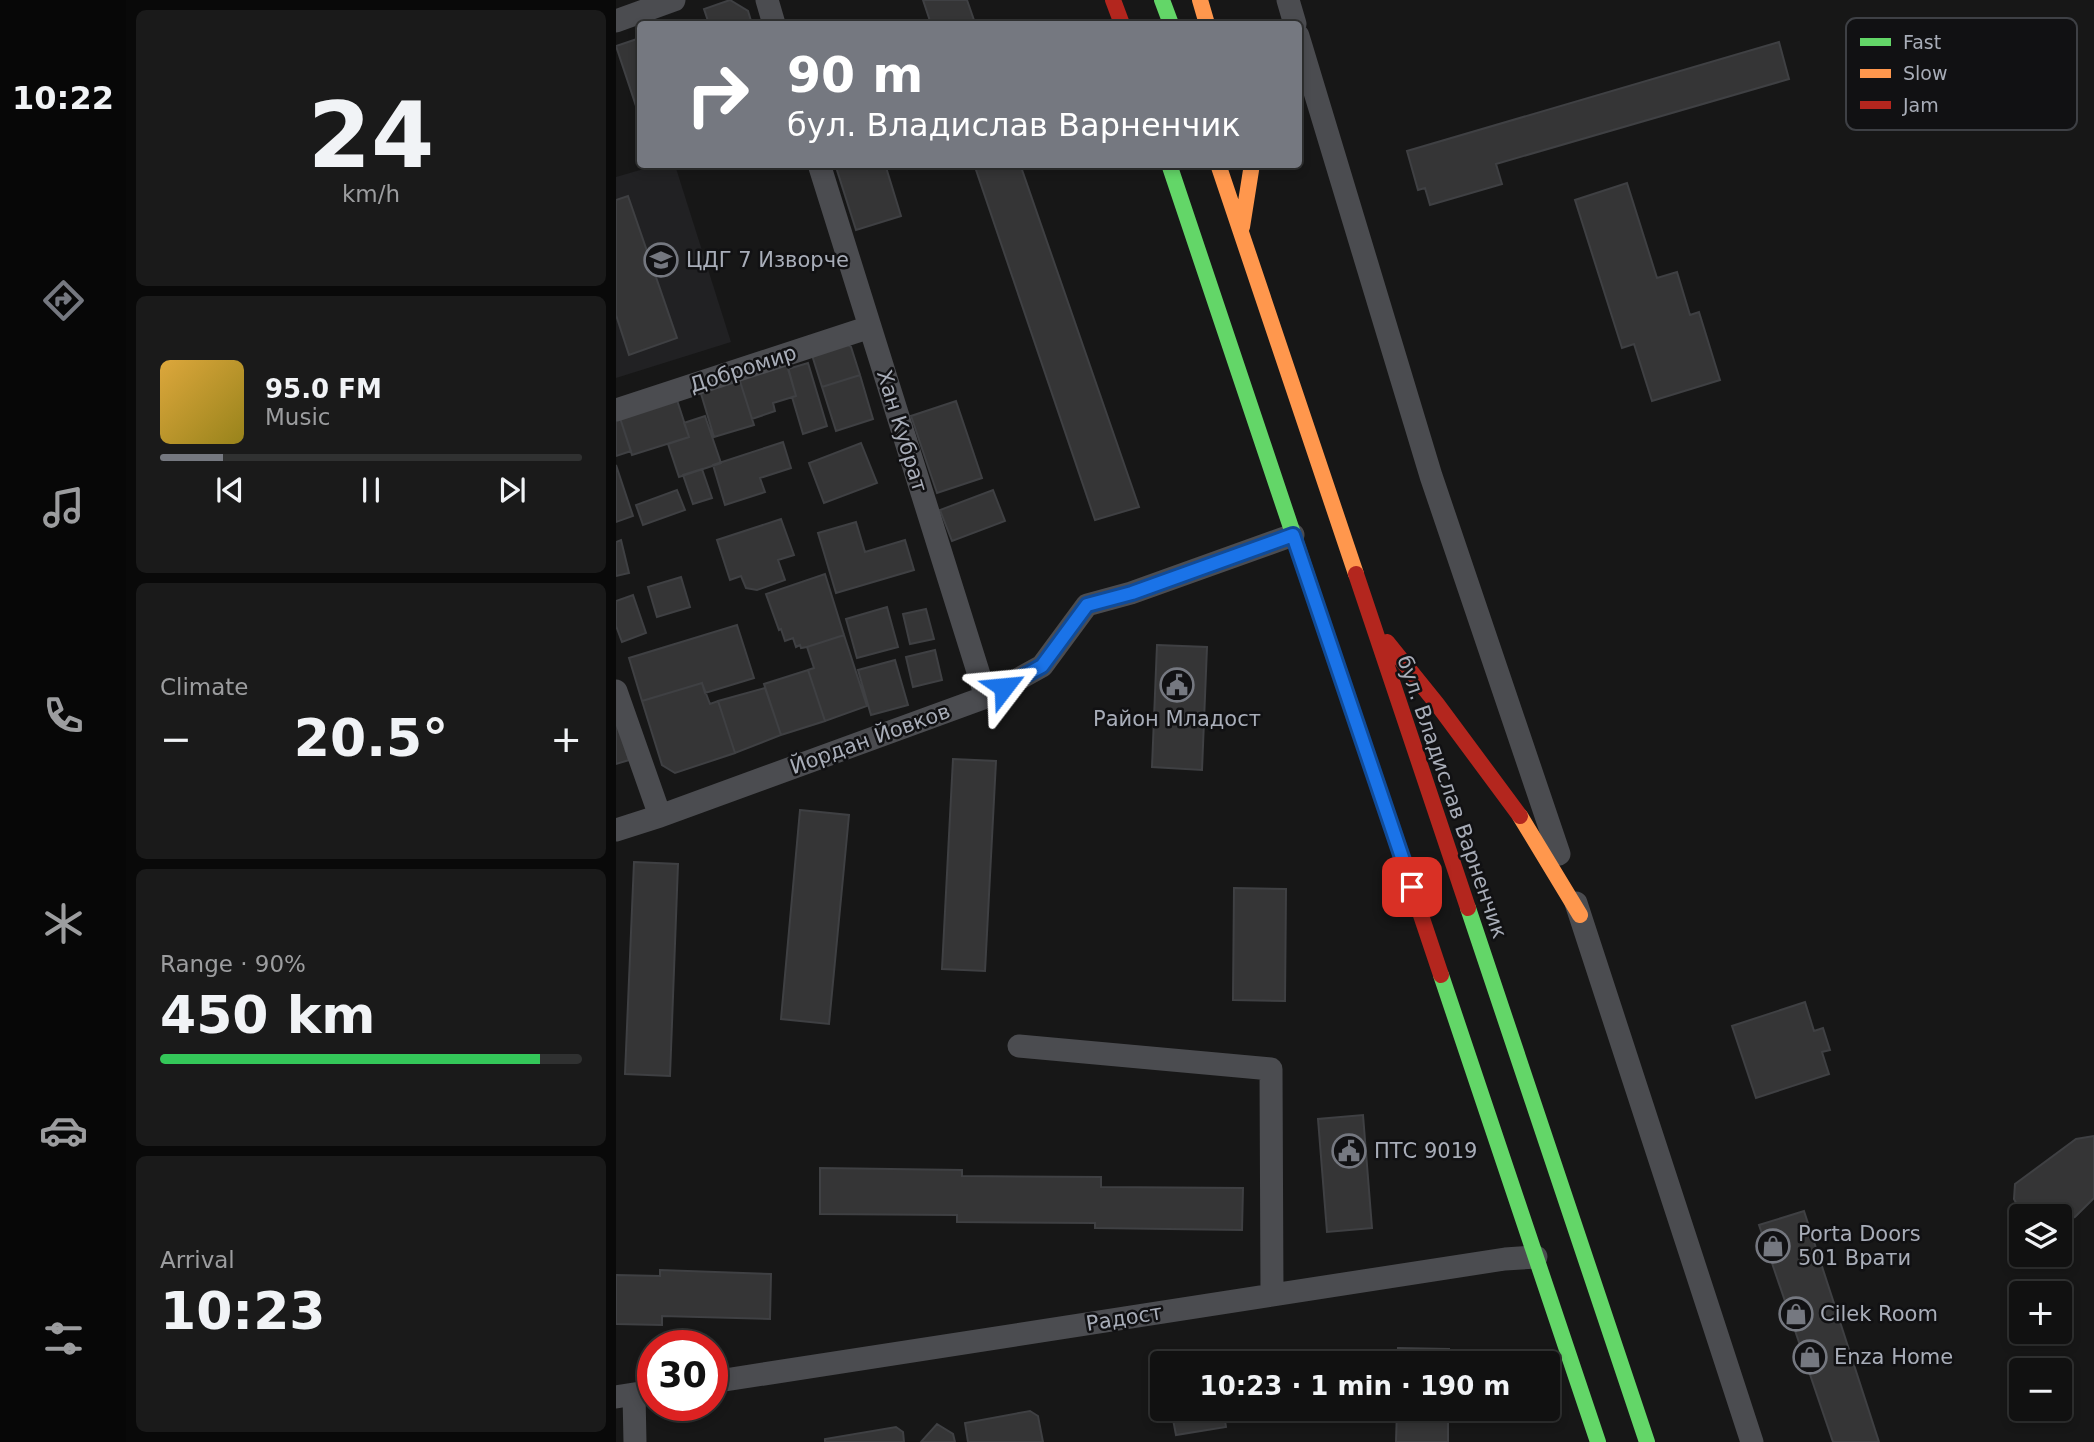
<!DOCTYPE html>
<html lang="en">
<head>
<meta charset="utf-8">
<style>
	body { margin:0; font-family:"DejaVu Sans",sans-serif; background:#1a1a1a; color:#f1f3f6; height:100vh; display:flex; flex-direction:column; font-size:26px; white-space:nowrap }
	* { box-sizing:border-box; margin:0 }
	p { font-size:23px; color:#9c9d9f }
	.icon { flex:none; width:38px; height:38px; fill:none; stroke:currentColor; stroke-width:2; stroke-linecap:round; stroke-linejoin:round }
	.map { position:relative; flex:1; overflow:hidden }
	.drawer { display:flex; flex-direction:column; gap:10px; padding:10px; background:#090909; width:490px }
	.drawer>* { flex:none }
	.guide { position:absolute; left:21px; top:21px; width:665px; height:147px; border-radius:7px; box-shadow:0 4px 10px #0003,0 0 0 2px #303131; background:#757880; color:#fff; overflow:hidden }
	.fabs { position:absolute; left:1393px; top:1204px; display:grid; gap:14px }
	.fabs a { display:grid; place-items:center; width:63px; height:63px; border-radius:7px; background:#111; box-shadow:0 4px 10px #0003,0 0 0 2px #303131; font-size:35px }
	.speed { position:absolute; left:21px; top:1330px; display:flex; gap:14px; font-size:35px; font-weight:700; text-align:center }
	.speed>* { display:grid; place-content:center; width:91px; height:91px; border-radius:50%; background:#111; box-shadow:0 4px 10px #0003,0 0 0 2px #303131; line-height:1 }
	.speed .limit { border:10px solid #d22; background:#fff; color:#111 }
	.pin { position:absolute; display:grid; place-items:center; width:60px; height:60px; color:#fff; margin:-30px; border-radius:14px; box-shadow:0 4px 10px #0006 }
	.me { position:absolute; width:77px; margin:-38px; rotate:61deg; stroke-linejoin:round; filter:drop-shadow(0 0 5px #0008) }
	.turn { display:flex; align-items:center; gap:24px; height:147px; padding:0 35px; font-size:32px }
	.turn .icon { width:91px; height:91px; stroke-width:2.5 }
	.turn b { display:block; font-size:49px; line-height:60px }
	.big { font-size:52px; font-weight:700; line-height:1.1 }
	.drawer .card { flex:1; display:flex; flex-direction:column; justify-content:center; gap:10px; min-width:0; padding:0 24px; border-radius:10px; background:#1a1a1a }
	.drawer .dial { align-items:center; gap:0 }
	.dial b { font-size:91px; line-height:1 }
	.song { display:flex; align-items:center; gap:21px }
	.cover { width:84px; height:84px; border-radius:10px; background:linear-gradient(135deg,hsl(40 70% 55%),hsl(50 70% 35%)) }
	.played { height:7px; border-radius:4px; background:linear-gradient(90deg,#757880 15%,#303131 15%) }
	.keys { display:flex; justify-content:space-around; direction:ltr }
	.heat { display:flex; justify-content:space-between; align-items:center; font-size:38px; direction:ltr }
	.charge { height:10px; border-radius:5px; background:linear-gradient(90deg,#34c759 90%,#303131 0) }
	.trip { position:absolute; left:534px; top:1351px; width:410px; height:70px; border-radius:7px; background:#111; box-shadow:0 4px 10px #0003,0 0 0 2px #303131; font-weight:700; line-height:70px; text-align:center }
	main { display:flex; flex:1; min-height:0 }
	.tabs { display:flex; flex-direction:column; width:126px; justify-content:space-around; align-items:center; background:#070707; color:#9c9d9f }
	.tabs .icon { width:49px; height:49px }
	.tabs .on { color:#757880 }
	.tabs b { font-size:32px; color:#f1f3f6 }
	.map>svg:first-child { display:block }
	.built { fill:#212123 }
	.building { fill:#353536; stroke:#3f4043; stroke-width:2 }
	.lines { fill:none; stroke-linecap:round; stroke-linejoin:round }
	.street { stroke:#4b4c50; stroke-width:23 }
	.fast { stroke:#63d668; stroke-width:16 }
	.slow { stroke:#ff974d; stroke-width:16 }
	.jam { stroke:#b3261e; stroke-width:16 }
	.route-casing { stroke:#114b97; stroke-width:18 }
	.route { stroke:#1a73e8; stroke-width:12 }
	.labels { text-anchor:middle; stroke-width:5; stroke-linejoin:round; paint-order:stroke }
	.poi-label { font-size:21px; fill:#a8adb8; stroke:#111113; text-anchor:start }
	.street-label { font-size:21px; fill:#a8adb8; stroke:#111113 }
	.key { fill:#111113; stroke:#3e4045; stroke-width:2 }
	.key-label { font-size:19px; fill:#a8adb8 }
</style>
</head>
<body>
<main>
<nav class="tabs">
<b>10:22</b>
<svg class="icon on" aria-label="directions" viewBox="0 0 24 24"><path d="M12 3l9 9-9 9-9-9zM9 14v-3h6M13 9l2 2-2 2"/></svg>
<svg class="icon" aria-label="music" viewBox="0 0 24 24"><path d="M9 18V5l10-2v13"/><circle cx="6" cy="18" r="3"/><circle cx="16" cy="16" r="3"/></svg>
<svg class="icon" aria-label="phone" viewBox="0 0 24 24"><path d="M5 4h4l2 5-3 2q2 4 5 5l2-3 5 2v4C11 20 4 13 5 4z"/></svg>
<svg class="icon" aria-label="climate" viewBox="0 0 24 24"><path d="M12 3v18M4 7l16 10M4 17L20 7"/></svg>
<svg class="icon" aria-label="car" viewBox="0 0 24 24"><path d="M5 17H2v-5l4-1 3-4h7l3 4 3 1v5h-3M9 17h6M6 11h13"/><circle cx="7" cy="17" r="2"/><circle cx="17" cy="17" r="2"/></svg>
<svg class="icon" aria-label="filters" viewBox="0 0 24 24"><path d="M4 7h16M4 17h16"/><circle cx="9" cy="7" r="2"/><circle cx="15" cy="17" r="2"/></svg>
</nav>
<section class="drawer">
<div class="card dial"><b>24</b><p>km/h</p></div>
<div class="card">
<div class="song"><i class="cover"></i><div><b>95.0 FM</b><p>Music</p></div></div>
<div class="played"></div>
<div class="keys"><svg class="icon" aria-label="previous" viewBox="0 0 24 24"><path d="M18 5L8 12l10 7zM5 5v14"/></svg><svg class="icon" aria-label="pause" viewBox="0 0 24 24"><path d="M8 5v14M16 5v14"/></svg><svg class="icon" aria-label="next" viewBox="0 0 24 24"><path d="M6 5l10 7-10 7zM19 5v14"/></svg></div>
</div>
<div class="card"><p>Climate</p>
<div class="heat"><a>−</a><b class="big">20.5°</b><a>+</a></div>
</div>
<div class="card"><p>Range · 90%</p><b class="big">450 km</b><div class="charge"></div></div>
<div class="card"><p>Arrival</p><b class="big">10:23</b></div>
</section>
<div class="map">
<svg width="1478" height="1442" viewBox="0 0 1478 1442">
	<rect width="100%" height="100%" fill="#171717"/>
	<!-- built -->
	<path class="built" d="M 41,165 L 59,165 L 115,342 L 0,378 L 0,177 Z"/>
	<!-- building -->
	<path class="building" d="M 114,0 L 132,11 L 136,24 L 93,24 L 88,9 Z
		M 307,0 L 351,0 L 359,23 L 315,24 Z
		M 24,38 L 24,108 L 21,109 L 0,46 Z
		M 1163,42 L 1173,79 L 880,164 L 886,184 L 814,205 L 809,188 L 802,190 L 791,151 Z
		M 219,164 L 269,164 L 285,216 L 240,230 Z
		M 358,164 L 404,164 L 523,507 L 479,520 Z
		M 1011,183 L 1041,278 L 1061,272 L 1074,315 L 1083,312 L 1104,380 L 1036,401 L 1018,344 L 1006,348 L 959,200 Z
		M 12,196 L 61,338 L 13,355 L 0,315 L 0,200 Z
		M 227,342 L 235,347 L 244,375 L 206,387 L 195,352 Z
		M 170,360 L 180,396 L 157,403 L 159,411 L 136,419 L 122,375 Z
		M 192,363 L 211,426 L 187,434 L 176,397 L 180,396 L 172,369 Z
		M 122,375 L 138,425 L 98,437 L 83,387 Z
		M 244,375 L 257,419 L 220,431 L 206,387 Z
		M 60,397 L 73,437 L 16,455 L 3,415 Z
		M 340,401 L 366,478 L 321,493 L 295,416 Z
		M 3,415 L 15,451 L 0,456 L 0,416 Z
		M 89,416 L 105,463 L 63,477 L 52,444 L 73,437 L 68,423 Z
		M 167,442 L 175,468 L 144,478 L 149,492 L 109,505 L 97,465 Z
		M 245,443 L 261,483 L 208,503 L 193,463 Z
		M 0,465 L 17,516 L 0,522 Z
		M 86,469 L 96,498 L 77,504 L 67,475 Z
		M 61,490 L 69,510 L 27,525 L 20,505 Z
		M 377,490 L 389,521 L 336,541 L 324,510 Z
		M 165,519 L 178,555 L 162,560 L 169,580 L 141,590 L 130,588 L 125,576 L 114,580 L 101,540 Z
		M 240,522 L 249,552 L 289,540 L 298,570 L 220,593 L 202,533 Z
		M 5,540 L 13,573 L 0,576 L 0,542 Z
		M 209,574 L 228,635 L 191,647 L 185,648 L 184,645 L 180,647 L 177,638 L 169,641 L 165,629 L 163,630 L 150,594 Z
		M 65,577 L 74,607 L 41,617 L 32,587 Z
		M 17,595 L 30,633 L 6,642 L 0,626 L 0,601 Z
		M 271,607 L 282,647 L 241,658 L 230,619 Z
		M 310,609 L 318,639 L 294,644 L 287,614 Z
		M 121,625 L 138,678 L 89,693 L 86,683 L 26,701 L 13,658 Z
		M 228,635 L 251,706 L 209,721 L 192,670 L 198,668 L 191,647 Z
		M 541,645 L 591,647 L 586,770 L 536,767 Z
		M 319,650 L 326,680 L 297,687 L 290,657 Z
		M 279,660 L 292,705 L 255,715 L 242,670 Z
		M 192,670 L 209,721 L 165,735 L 148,684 Z
		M 86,683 L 94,704 L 102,701 L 119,753 L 59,773 L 46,765 L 26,701 Z
		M 149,688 L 165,735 L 119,753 L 102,701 Z
		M 0,716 L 13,760 L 0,764 Z
		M 337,759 L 380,761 L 369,971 L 326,969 Z
		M 184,810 L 233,815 L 213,1024 L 165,1019 Z
		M 18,862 L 62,864 L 54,1076 L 9,1074 Z
		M 618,888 L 670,889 L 669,1001 L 617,1000 Z
		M 1189,1002 L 1198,1031 L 1207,1028 L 1214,1050 L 1206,1052 L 1213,1074 L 1140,1098 L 1116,1026 Z
		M 747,1115 L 756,1228 L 711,1232 L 702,1119 Z
		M 1478,1136 L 1478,1198 L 1459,1217 L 1444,1224 L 1444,1216 L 1407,1216 L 1398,1199 L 1399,1184 L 1460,1139 Z
		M 204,1168 L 346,1170 L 346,1176 L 485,1177 L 485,1187 L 627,1188 L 626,1230 L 479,1228 L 479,1223 L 341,1222 L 341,1215 L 204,1214 Z
		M 1188,1211 L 1263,1442 L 1217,1442 L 1143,1225 Z
		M 44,1270 L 155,1274 L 154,1319 L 46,1316 L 46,1325 L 0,1324 L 0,1275 L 44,1276 Z
		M 782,1348 L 833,1349 L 833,1363 L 781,1363 Z
		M 555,1409 L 607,1409 L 610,1427 L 560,1435 Z
		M 781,1409 L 832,1409 L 832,1442 L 780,1442 Z
		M 414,1411 L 422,1416 L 427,1442 L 352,1442 L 349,1423 Z
		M 321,1424 L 337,1434 L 339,1442 L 305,1442 Z
		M 280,1427 L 287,1432 L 288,1442 L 209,1442 L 209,1439 Z"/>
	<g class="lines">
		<!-- street -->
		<path class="street" d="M 151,0 L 158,24
			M 672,0 L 679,24
			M 0,21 L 58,0
			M 682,36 L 815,476 L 943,854
			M 203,164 L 370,697
			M 0,410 L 254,327
			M 0,691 L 44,816
			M 0,830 L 44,816 L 370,697 L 426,666 L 471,605 L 515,593 L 677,535
			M 960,903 L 1136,1442
			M 403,1046 L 655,1069 L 656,1295
			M 96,1382 L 889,1259 L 920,1257
			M 18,1394 L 19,1442
			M 0,1397 L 37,1391"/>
		<!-- fast -->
		<path class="fast" d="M 546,0 L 555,24
			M 553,164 L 757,772
			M 852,908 L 1031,1442
			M 825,975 L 982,1442"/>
		<!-- slow -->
		<path class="slow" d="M 584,0 L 591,24
			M 602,164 L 740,574
			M 626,227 L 636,164
			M 904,816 L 964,915"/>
		<!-- jam -->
		<path class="jam" d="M 497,0 L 506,24
			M 740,574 L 852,908
			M 771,642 L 821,704 L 904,816
			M 757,772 L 825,975"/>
	</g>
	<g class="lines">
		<defs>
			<path id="route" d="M 388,687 L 426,666 L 471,605 L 516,593 L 677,535 L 796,887"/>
		</defs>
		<!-- route casing -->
		<use href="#route" class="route-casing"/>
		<!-- route -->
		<use href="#route" class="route"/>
	</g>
	<!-- icons -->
	<defs>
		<symbol id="school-ring" viewBox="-11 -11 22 22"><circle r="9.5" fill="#111113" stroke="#757880" stroke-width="1.5"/><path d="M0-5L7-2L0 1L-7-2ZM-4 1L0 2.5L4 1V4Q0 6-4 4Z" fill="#757880"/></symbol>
		<symbol id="civic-ring" viewBox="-11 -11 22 22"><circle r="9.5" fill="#111113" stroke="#757880" stroke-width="1.5"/><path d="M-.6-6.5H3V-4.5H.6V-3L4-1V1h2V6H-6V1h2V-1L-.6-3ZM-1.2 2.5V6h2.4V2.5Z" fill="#757880"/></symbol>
		<symbol id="shop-ring" viewBox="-11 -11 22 22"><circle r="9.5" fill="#111113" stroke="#757880" stroke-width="1.5"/><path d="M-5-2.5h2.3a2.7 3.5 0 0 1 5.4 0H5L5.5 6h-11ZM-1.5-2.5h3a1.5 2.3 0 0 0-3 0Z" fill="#757880"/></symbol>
	</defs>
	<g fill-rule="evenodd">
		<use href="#school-ring" x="26" y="241" width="38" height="38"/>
		<use href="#civic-ring" x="542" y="666" width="38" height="38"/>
		<use href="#civic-ring" x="714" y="1132" width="38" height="38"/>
		<use href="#shop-ring" x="1138" y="1227" width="38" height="38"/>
		<use href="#shop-ring" x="1161" y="1295" width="38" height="38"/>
		<use href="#shop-ring" x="1175" y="1338" width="38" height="38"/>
	</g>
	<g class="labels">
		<!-- poi labels -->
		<g class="poi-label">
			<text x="70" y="267">ЦДГ 7 Изворче</text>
			<text x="561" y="726" text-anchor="middle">Район Младост</text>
			<text x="758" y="1158">ПТС 9019</text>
			<text x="1182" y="1241">Porta Doors<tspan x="1182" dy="24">501 Врати</tspan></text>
			<text x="1204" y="1321">Cilek Room</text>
			<text x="1218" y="1364">Enza Home</text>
		</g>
		<!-- street labels -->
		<g class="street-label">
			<text transform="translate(127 369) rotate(-18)" y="7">Добромир</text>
			<text transform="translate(286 431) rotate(73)" y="7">Хан Кубрат</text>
			<text transform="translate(254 739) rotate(-20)" y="7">Йордан Йовков</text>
			<text transform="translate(836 797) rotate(71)" y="7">бул. Владислав Варненчик</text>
			<text transform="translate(508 1318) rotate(-9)" y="7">Радост</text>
		</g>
	</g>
	<!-- legend -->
	<rect x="1230" y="18" width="231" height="112" rx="10" class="key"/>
	<rect x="1244" y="38" width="31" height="8" fill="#63d668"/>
	<rect x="1244" y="69" width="31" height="9" fill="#ff974d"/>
	<rect x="1244" y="101" width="31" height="8" fill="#b3261e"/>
	<g class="key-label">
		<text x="1287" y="49">Fast</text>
		<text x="1287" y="80">Slow</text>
		<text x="1287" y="112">Jam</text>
	</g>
</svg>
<div class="fabs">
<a><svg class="icon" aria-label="layers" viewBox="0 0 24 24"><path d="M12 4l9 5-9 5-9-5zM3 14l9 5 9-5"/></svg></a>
<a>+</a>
<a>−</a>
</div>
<div class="speed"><div class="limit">30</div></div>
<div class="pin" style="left:796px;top:887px;background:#d93025"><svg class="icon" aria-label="arrive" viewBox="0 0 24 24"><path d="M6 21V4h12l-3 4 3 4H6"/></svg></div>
<svg class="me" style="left:388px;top:687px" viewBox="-20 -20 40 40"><path d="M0-17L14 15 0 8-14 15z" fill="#1a73e8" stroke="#fff" stroke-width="4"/></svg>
<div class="trip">10:23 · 1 min · 190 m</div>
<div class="guide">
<div class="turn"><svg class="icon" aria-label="right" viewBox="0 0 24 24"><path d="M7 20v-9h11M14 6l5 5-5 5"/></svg><div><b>90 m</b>бул. Владислав Варненчик</div></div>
</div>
</div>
</main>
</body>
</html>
